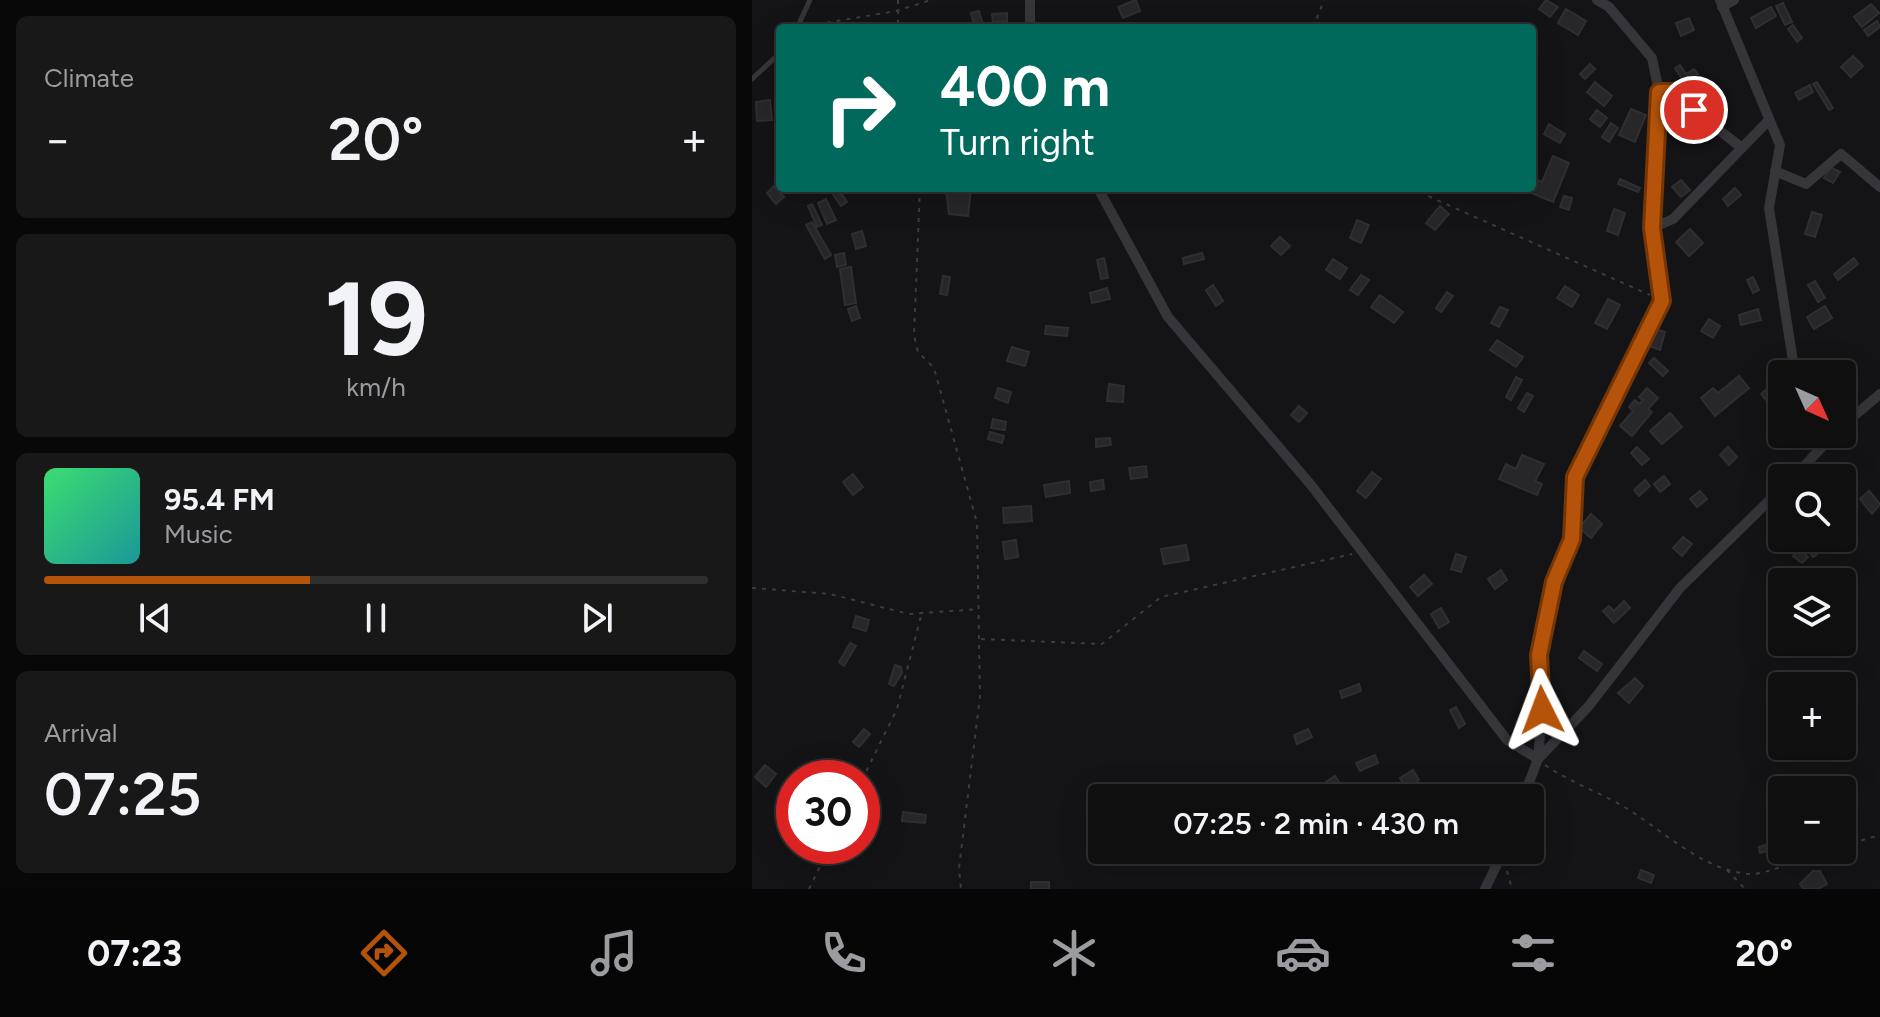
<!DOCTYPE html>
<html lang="en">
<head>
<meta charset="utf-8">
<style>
	body { margin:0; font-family:Figtree,sans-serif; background:#181819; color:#f1f3f6; height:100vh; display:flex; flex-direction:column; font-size:30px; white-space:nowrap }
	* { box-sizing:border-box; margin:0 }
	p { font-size:26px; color:#9b9c9f }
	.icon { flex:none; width:44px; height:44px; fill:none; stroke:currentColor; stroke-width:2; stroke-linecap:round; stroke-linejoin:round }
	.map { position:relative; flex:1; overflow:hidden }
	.side { display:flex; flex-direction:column; gap:16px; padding:16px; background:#080809; width:752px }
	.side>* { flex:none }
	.top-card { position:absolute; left:24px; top:24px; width:760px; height:168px; border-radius:8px; box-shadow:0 8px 32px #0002,0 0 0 2px #2f2f30; background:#00695c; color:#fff; overflow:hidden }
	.needle { width:52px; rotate:135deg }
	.buttons { position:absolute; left:1016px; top:360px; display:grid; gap:16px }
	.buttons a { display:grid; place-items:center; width:88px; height:88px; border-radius:8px; background:#0f0f10; box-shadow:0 8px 32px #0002,0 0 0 2px #2f2f30; font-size:40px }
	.speed { position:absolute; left:24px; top:760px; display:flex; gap:16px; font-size:40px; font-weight:700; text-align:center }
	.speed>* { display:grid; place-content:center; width:104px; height:104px; border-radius:50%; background:#0f0f10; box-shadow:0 8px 32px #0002,0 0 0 2px #2f2f30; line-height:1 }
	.speed .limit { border:12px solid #d22; background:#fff; color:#111 }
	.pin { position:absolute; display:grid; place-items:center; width:68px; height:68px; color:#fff; margin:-34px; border:4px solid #fff; border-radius:50%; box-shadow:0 2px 8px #0007 }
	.me { position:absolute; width:88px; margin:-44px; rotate:357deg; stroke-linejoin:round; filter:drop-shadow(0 0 6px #0008) }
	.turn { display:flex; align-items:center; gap:28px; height:168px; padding:0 32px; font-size:36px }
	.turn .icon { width:104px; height:104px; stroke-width:2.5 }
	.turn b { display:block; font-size:56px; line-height:68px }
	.big { font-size:60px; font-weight:600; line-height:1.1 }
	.side .widget { flex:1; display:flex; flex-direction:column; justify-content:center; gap:12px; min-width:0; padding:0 28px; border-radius:12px; background:#181819 }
	.side .dial { align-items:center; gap:0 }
	.dial b { font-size:104px; line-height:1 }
	.song { display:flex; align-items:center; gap:24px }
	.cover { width:96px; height:96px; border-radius:12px; background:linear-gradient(135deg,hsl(140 70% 55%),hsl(180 70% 35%)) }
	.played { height:8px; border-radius:4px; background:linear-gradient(90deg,#b45309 40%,#2f2f30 40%) }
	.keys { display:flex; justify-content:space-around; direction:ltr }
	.heat { display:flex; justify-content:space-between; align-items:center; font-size:44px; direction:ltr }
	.trip { position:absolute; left:336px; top:784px; width:456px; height:80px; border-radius:8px; background:#0f0f10; box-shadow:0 8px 32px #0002,0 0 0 2px #2f2f30; font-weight:600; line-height:80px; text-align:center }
	.tabs { display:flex; height:128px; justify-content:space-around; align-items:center; background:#060606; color:#9b9c9f }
	.tabs .icon { width:56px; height:56px }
	.tabs .active { color:#b45309 }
	.tabs b { font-size:36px; color:#f1f3f6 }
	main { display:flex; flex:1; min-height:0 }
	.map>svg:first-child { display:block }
	.building { fill:#272729; stroke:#2f2e31; stroke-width:2 }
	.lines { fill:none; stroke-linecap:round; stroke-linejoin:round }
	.path { stroke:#3b3c41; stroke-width:2; stroke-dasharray:4 6; stroke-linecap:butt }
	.service { stroke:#35353a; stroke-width:5 }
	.minor { stroke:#35353a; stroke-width:10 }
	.route-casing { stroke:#753606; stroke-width:20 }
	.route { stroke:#b45309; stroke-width:14 }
</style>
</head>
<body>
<main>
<section class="side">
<div class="widget"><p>Climate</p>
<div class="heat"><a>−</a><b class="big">20°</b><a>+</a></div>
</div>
<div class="widget dial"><b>19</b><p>km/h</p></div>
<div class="widget">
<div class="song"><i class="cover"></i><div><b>95.4 FM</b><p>Music</p></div></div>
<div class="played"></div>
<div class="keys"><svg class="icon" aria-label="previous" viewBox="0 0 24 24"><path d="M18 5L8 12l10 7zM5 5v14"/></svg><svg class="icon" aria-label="pause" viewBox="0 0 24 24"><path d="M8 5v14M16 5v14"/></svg><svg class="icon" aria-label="next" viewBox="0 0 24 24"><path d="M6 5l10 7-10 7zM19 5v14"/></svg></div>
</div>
<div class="widget"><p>Arrival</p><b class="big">07:25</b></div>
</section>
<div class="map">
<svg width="1128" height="889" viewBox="0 0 1128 889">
	<rect width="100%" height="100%" fill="#141416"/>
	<!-- building -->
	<path class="building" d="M 384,0 L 388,11 L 371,18 L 366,7 Z
		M 794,0 L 806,7 L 798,17 L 787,9 Z
		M 1031,3 L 1040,22 L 1033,25 L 1024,6 Z
		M 1119,4 L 1127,13 L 1110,27 L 1102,17 Z
		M 1019,7 L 1024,16 L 1004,28 L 999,18 Z
		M 814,9 L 834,21 L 826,35 L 806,23 Z
		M 227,11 L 232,28 L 223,28 L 219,13 Z
		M 255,13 L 255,21 L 241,22 L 240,14 Z
		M 937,18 L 942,30 L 929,36 L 924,23 Z
		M 1125,21 L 1128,27 L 1116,36 L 1112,30 Z
		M 1041,25 L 1050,38 L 1045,42 L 1036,29 Z
		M 1101,56 L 1111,66 L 1099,77 L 1089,67 Z
		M 838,64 L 843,69 L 833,79 L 828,74 Z
		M 928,65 L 934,74 L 942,69 L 946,74 L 933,83 L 923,68 Z
		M 843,82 L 860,96 L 852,106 L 835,92 Z
		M 1065,82 L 1081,108 L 1077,110 L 1061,84 Z
		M 1058,85 L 1061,92 L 1047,100 L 1043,93 Z
		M 18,100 L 20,120 L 5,121 L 4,102 Z
		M 879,109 L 894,115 L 883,142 L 867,135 Z
		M 845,110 L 855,118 L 848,127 L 838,119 Z
		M 859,123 L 866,128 L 857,142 L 850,137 Z
		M 797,124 L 813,134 L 808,143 L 792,134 Z
		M 801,156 L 817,163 L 801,202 L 777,192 L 783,179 L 790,182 Z
		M 1078,167 L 1088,172 L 1081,183 L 1072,178 Z
		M 868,179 L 888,188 L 886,192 L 866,184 Z
		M 929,180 L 938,190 L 929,197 L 920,187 Z
		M 22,186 L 32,197 L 24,204 L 15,193 Z
		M 77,188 L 86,188 L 95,202 L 89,206 Z
		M 200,188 L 219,188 L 216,216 L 197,214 L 194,190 Z
		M 983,188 L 989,195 L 976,206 L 971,199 Z
		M 812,196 L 820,198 L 817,210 L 808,207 Z
		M 74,199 L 84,220 L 75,224 L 66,203 Z
		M 60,204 L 70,225 L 65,227 L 56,206 Z
		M 688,206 L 697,214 L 683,230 L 674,223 Z
		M 862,209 L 873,213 L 866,235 L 855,231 Z
		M 1060,212 L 1070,215 L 1063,237 L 1053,234 Z
		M 605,220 L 617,225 L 609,243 L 598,238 Z
		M 60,222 L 79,255 L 73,259 L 54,225 Z
		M 938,229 L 951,243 L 937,256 L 924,242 Z
		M 110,231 L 114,246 L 104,249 L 100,234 Z
		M 528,237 L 538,246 L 529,255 L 519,246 Z
		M 92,253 L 94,265 L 85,267 L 83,255 Z
		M 450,253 L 452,259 L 432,264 L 431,258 Z
		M 352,258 L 356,278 L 349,279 L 345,260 Z
		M 1102,258 L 1106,264 L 1086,280 L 1082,274 Z
		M 581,259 L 595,268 L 588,279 L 574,270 Z
		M 99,267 L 104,303 L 93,305 L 88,269 Z
		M 609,275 L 617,280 L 606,295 L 598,290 Z
		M 191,276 L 198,277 L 195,295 L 188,294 Z
		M 1001,277 L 1007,290 L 1001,293 L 995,280 Z
		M 1063,281 L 1073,298 L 1066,302 L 1056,285 Z
		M 461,285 L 471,301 L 464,306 L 454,290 Z
		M 813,286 L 827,295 L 820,307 L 805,298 Z
		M 355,288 L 358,299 L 340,303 L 338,293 Z
		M 695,292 L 701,296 L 689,312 L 684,308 Z
		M 628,295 L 651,312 L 642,323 L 619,307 Z
		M 856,299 L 868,305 L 855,329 L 843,323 Z
		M 104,306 L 108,318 L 100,321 L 96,309 Z
		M 1073,306 L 1080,318 L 1062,329 L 1055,317 Z
		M 748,307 L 756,310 L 747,327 L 739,323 Z
		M 1006,309 L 1009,320 L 989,325 L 987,315 Z
		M 957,319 L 968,326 L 961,338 L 949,331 Z
		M 294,326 L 316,328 L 315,336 L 293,334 Z
		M 903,329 L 913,332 L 908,350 L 897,346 Z
		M 745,340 L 771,357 L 764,367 L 738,350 Z
		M 260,347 L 277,352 L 273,366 L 255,361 Z
		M 902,358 L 916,371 L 911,376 L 897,363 Z
		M 987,376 L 997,388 L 963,416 L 949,398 L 961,388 L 966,393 Z
		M 764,377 L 770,380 L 759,400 L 754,397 Z
		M 357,384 L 372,386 L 371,402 L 355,401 Z
		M 246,388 L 259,392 L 256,403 L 243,398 Z
		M 895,388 L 906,398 L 896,409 L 900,412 L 880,436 L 868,426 L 881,411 L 877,407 L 883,400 L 887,404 L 891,400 L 887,397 Z
		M 1015,389 L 1025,401 L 1019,406 L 1009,394 Z
		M 775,393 L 781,396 L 772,412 L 766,408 Z
		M 547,406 L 555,413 L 547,422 L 539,415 Z
		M 918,413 L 930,427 L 910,444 L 898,431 Z
		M 241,419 L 254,422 L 253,430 L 239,428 Z
		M 238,432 L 252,436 L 250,443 L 236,439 Z
		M 358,438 L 359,445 L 344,447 L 344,439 Z
		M 885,447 L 897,459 L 890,465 L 879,453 Z
		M 976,447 L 985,457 L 977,465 L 968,455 Z
		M 770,455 L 792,464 L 783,481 L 790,484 L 785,495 L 747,479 L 754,464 L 764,469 Z
		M 394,466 L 395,477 L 379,479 L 377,468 Z
		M 620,472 L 629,479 L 614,498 L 605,491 Z
		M 101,474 L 111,487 L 101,495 L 91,482 Z
		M 912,476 L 918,484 L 908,492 L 902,484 Z
		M 351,480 L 352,489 L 339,491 L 338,482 Z
		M 893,480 L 898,486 L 887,496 L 882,490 Z
		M 317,481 L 318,493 L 294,497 L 292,485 Z
		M 948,491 L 955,499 L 945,507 L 938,499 Z
		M 1117,491 L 1128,504 L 1120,514 L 1108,499 Z
		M 279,506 L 280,521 L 252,523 L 251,508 Z
		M 839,514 L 850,524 L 839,538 L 827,528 Z
		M 1030,536 L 1030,538 L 1049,538 L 1034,548 L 1028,538 Z
		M 931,537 L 940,544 L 930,556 L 921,548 Z
		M 1066,539 L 1073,548 L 1061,557 L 1054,548 Z
		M 264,540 L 266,557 L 253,559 L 251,542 Z
		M 434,545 L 437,560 L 412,564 L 409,549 Z
		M 1047,549 L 1056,557 L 1050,563 L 1041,556 Z
		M 704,554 L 714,557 L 709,572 L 699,569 Z
		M 749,570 L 755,580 L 743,589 L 736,579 Z
		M 672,575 L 680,584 L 666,596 L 658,587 Z
		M 872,601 L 878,608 L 862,623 L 851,611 L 857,606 L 862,611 Z
		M 689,608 L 697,622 L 687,628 L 679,614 Z
		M 104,616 L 117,620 L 114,631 L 101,627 Z
		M 98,643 L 104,646 L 92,666 L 87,662 Z
		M 832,651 L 850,664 L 845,671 L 827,658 Z
		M 143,665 L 149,667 L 150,673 L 142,686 L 137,684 Z
		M 883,678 L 891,686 L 877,703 L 866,693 Z
		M 607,684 L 609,691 L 590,698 L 588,691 Z
		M 704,707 L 713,724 L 707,728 L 698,710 Z
		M 112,729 L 118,734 L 107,747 L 101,742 Z
		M 556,729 L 560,737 L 545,744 L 542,735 Z
		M 623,755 L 626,763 L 608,771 L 604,763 Z
		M 13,765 L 24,774 L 14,787 L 3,777 Z
		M 661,770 L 667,780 L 654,788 L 648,778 Z
		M 583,776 L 587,782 L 572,792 L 568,786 Z
		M 151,812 L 174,815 L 173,823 L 150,821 Z
		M 1023,842 L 1025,848 L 1008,853 L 1007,847 Z
		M 572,855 L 573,861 L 554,864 L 553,858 Z
		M 889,870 L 902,875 L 899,883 L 886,878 Z
		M 1061,871 L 1068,871 L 1075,884 L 1066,889 L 1051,889 L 1048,884 Z
		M 279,882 L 297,882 L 297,889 L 279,889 Z"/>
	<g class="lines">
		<!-- path -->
		<path class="path" d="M 146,0 L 146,28
			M 55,26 L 144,11 L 179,0
			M 561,28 L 572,0
			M 168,188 L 162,335 L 166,352 L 182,368 L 225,523 L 228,696 L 207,868 L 209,889
			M 658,188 L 898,295
			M 0,588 L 78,594 L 157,614 L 227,609
			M 229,639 L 350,644 L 409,597 L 600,554
			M 793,765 C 818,782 844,791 869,805 C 909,828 951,872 999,874 C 1017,874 1056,856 1075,850
			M 110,780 L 145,709 L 169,616
			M 1090,846 L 1128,835
			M 975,870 L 993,889
			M 755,871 L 760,889
			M 57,889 L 78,846"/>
		<!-- service -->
		<path class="service" d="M 45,28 L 58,0
			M 0,79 L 28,53"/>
		<!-- minor -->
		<path class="minor" d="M 968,0 L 1028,145 L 1017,208 L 1043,374
			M 970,7 L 982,0
			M 278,28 L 278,0
			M 907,92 L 918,92 L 990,148
			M 1023,171 L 1054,184 L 1089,154 L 1128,187
			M 346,188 L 416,317 L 559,485 L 755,740 L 786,759 L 790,710 L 787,655 L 802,582 L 820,539 L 823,477 L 910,301 L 900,228 L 907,92 L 900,58 L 857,7 L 845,0
			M 900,228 L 921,219 L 1017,120
			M 1090,426 L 1128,394
			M 1041,478 L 1082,434
			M 771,798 L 786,759 L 836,707 L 928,588 L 1030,488
			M 733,889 L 752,850"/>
	</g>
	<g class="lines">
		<defs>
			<path id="route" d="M 790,710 L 787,655 L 802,582 L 820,539 L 823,477 L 910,301 L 900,228 L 907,92 L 918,92 L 942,110"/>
		</defs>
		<!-- route casing -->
		<use href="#route" class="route-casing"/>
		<!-- route -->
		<use href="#route" class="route"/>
	</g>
</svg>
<div class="buttons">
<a><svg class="needle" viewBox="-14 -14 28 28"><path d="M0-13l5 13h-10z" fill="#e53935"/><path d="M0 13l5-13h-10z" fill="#9b9c9f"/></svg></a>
<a><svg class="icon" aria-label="search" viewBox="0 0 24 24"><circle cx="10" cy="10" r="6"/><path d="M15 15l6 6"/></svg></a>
<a><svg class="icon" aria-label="layers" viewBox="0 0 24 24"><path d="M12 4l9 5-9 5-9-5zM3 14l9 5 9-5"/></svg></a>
<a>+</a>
<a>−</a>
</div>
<div class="speed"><div class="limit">30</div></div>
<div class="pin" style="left:942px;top:110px;background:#d93025"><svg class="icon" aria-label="arrive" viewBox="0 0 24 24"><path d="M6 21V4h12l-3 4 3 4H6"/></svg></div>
<svg class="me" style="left:790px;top:710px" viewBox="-20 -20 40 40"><path d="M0-17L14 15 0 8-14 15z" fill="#b45309" stroke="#fff" stroke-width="4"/></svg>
<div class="trip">07:25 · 2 min · 430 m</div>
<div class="top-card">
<div class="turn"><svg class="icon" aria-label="right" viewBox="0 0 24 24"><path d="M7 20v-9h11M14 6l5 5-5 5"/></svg><div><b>400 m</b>Turn right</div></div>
</div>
</div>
</main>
<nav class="tabs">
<b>07:23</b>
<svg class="icon active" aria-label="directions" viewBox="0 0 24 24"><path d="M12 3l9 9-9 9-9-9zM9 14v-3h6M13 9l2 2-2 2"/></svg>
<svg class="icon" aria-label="music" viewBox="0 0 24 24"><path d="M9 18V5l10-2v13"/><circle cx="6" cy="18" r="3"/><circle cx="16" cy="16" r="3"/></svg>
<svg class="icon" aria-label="phone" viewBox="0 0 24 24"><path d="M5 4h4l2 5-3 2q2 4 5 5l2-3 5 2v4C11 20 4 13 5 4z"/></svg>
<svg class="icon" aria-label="climate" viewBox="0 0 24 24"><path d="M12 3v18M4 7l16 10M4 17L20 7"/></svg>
<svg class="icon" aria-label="car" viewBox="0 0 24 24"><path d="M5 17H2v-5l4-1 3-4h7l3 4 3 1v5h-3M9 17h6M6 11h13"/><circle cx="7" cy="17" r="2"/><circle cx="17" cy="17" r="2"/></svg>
<svg class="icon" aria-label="filters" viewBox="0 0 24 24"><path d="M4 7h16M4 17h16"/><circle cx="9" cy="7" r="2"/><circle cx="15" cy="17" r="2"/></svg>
<b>20°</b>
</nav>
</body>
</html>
